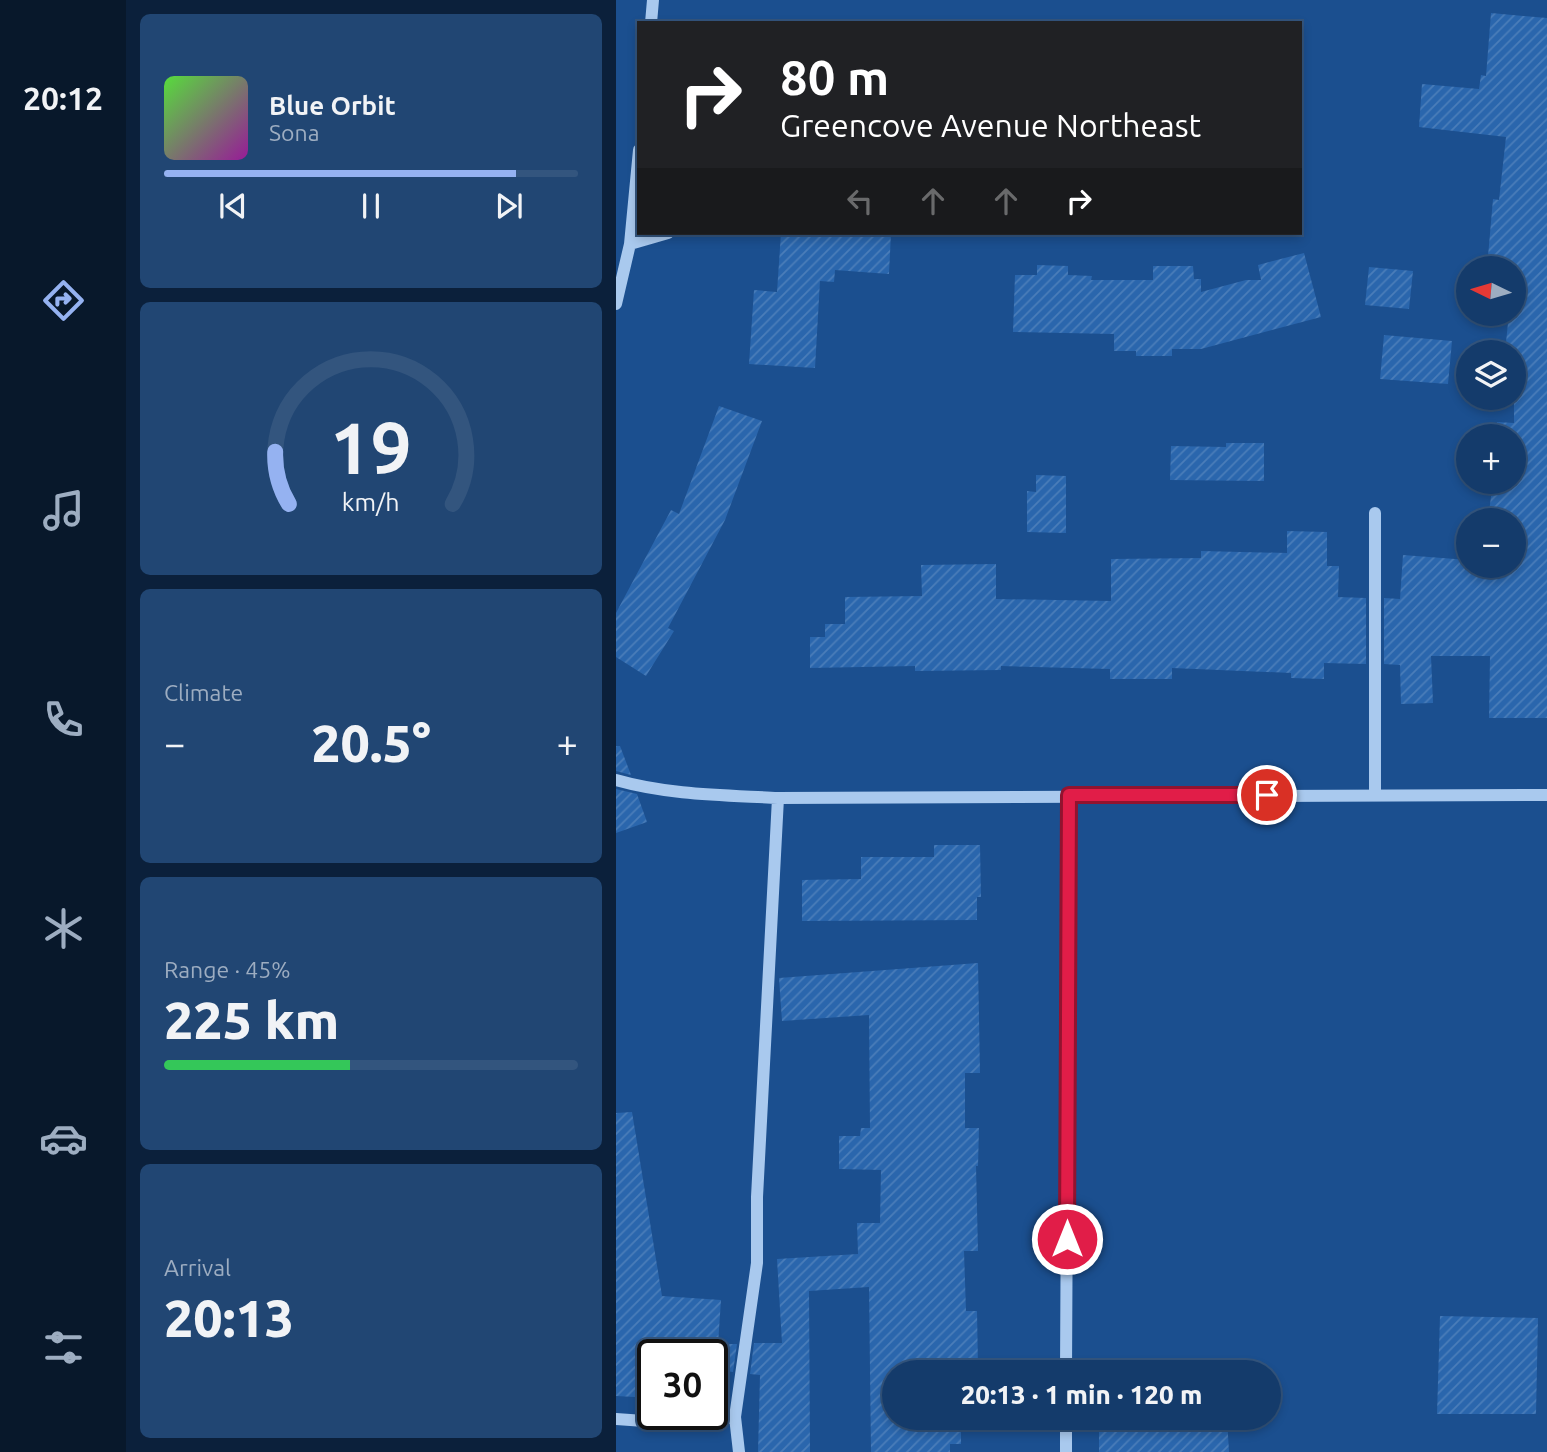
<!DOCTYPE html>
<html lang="en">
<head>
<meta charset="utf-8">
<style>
	body { margin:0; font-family:Ubuntu,sans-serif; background:#214673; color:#f1f3f6; height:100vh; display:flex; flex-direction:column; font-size:26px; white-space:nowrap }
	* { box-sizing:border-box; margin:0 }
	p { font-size:23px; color:#9dadc1 }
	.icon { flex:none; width:38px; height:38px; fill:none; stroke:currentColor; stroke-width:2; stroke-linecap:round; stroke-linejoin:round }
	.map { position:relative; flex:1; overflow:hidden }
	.sheet { display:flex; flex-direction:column; gap:14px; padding:14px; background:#0b203b; width:490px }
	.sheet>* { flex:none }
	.guide { position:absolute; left:21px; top:21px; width:665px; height:214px; border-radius:0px; box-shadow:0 4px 10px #0003,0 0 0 2px #33557e; background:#202124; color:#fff; overflow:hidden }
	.needle { width:46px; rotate:275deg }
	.fabs { position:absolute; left:840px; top:256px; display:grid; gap:14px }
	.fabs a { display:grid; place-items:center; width:70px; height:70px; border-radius:50%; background:#143b6b; box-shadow:0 4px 10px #0003,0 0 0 2px #33557e; font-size:35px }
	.speed { position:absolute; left:21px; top:1339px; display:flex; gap:14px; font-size:35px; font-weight:700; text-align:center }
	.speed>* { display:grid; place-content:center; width:91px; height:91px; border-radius:50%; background:#143b6b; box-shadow:0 4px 10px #0003,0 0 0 2px #33557e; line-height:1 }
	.speed .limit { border:4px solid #111; border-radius:10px; background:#fff; color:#111 }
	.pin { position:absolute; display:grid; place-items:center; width:60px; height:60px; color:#fff; margin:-30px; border:4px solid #fff; border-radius:50%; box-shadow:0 2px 7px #0007 }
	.me { position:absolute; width:77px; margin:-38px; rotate:0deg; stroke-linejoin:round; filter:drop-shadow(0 0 5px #0008) }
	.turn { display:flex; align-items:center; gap:24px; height:147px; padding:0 28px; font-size:32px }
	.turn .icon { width:91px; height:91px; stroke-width:2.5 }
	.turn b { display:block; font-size:49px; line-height:60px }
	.lanes { display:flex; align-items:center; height:66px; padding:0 28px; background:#0003; justify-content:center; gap:35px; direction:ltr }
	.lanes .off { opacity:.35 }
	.big { font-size:52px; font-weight:800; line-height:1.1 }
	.sheet .tile { flex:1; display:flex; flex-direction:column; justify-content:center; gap:10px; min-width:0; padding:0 24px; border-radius:10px; background:#214673 }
	.sheet .dial { align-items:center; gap:0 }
	.dial svg { height:182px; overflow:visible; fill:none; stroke:#33557e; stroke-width:7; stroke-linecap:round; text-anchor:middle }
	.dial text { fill:#f1f3f6; stroke:none }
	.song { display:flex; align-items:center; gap:21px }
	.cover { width:84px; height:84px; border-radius:10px; background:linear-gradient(135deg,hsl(110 70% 55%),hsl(300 70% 35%)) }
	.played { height:7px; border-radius:4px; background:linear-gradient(90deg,#95b2f1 85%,#33557e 85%) }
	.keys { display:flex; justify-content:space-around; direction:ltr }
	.heat { display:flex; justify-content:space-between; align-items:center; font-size:38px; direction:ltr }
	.charge { height:10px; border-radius:5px; background:linear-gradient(90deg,#34c759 45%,#33557e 0) }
	.trip { position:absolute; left:266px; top:1360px; width:399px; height:70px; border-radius:35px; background:#143b6b; box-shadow:0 4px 10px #0003,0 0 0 2px #33557e; font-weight:800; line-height:70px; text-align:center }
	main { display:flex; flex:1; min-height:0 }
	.tab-bar { display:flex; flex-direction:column; width:126px; justify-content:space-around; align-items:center; background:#08182b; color:#9dadc1 }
	.tab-bar .icon { width:49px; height:49px }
	.tab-bar .selected { color:#95b2f1 }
	.tab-bar b { font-size:32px; color:#f1f3f6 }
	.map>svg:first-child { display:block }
	.building { fill:url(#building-hatch) }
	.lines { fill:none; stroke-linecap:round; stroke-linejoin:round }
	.minor { stroke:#a9c9ee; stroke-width:12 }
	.route-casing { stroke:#92132f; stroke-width:18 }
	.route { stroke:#e11d48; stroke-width:12 }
</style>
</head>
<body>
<main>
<nav class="tab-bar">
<b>20:12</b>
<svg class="icon selected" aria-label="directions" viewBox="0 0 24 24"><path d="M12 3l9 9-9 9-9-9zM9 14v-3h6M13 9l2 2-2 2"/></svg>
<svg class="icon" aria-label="music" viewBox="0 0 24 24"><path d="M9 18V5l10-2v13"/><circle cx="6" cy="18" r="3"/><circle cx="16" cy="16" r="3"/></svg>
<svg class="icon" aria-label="phone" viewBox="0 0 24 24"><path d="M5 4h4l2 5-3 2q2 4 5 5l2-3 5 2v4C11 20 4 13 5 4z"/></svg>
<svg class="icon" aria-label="climate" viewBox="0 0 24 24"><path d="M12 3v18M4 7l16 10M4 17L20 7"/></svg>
<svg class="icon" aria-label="car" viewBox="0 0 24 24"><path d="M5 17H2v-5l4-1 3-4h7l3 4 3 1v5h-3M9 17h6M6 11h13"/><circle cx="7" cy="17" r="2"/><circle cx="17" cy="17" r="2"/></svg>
<svg class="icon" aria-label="filters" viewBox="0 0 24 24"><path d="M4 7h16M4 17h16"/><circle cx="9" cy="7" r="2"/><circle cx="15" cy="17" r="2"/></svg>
</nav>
<section class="sheet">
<div class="tile">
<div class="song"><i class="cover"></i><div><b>Blue Orbit</b><p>Sona</p></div></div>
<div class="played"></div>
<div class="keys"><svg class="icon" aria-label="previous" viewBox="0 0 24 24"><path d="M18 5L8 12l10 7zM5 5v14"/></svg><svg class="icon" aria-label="pause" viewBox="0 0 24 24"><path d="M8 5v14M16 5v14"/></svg><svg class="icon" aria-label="next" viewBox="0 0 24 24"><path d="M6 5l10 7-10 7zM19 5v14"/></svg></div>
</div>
<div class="tile dial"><svg viewBox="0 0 100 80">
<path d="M14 69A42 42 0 1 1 86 69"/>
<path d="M14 69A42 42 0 0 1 8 46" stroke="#95b2f1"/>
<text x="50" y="56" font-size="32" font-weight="700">19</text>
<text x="50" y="72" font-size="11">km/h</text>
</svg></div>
<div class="tile"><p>Climate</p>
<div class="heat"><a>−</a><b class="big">20.5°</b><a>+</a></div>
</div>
<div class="tile"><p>Range · 45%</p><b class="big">225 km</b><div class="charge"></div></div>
<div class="tile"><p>Arrival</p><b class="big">20:13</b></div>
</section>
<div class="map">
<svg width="931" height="1452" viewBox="0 0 931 1452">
	<defs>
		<pattern id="building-hatch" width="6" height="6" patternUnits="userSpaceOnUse" patternTransform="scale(1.75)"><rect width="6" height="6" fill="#2a66ad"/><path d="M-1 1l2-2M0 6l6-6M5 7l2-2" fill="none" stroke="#4a7db9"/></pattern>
	</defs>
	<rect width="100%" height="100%" fill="#1b4f8f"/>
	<!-- building -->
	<path class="building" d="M 875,13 L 931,18 L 931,718 L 873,718 L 874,656 L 815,656 L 817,703 L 785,704 L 784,665 L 768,664 L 768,598 L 784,599 L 787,555 L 852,560 L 852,565 L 898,565 L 898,520 L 872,520 L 877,481 L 898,481 L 898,436 L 880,436 L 881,422 L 898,423 L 898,352 L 889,352 L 892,323 L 866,321 L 867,313 L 898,313 L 898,268 L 871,268 L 877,199 L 883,200 L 890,137 L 803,127 L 806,84 L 863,89 L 865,75 L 870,76 Z
		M 165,233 L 275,233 L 273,274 L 219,270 L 218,282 L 204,281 L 199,368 L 133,364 L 138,290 L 161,292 Z
		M 688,253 L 705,317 L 585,349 L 556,349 L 556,356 L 520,356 L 520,351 L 498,351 L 498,334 L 397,332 L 399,275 L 421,275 L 421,265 L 452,266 L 452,275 L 476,276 L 475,280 L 537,280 L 537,266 L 577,266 L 578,279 L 585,279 L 585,292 L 630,280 L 645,280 L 642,265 Z
		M 753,267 L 797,271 L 793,309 L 749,305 Z
		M 768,335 L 836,341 L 832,384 L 764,379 Z
		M 103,406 L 146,421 L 109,520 L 52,628 L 58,631 L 30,676 L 0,657 L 0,613 L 55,510 L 63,514 Z
		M 610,443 L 648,443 L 648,481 L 554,480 L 555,446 L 610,447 Z
		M 420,475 L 450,476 L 450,533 L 411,532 L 411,491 L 420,492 Z
		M 671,531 L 711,532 L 711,566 L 723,566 L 722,597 L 750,598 L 750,664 L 708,663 L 708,679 L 675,678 L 675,673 L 556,668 L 556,679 L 494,679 L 494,669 L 385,666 L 385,670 L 299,671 L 299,666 L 194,668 L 194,637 L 209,637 L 209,624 L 229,624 L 229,597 L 306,596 L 305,565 L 380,564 L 380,599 L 495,601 L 495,559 L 585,558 L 585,551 L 671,553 Z
		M 0,746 L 4,746 L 15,775 L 0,771 Z
		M 0,789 L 21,794 L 31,822 L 0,833 Z
		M 318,845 L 364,845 L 365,897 L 361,897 L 361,920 L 186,921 L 186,880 L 245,879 L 245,857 L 318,857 Z
		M 362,963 L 364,1073 L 349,1073 L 349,1128 L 363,1128 L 362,1166 L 360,1166 L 362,1251 L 348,1251 L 350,1311 L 361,1311 L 362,1368 L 346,1368 L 346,1372 L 278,1372 L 278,1418 L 345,1418 L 345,1444 L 334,1444 L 334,1452 L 255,1452 L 253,1287 L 193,1291 L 194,1452 L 142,1452 L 144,1375 L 134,1374 L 138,1343 L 166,1343 L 161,1259 L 242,1254 L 241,1223 L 264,1223 L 265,1170 L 223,1169 L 223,1136 L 244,1136 L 245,1128 L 254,1128 L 253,1015 L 166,1021 L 163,978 Z
		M 16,1112 L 46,1296 L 105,1300 L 102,1344 L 121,1344 L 117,1372 L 96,1369 L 96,1354 L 37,1354 L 37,1398 L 0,1396 L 0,1113 Z
		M 824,1316 L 922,1318 L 920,1414 L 821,1414 Z
		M 540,1418 L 611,1418 L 613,1452 L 483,1452 L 483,1428 L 541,1426 Z"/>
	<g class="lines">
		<!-- minor -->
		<path class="minor" d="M 35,23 L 37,0
			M 14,244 L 52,233
			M 0,304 L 14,244 L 23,150
			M 759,513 L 759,795
			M 0,780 C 52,795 108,795 162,798 L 931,795
			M 450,1372 L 453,795
			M 0,1419 L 56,1423 L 119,1417
			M 123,1452 L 119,1417 L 141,1263 L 141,1197 L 162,798
			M 450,1452 L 450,1418"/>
	</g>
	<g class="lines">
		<defs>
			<path id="route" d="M 451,1239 L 453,795 L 651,795"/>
		</defs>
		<!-- route casing -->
		<use href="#route" class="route-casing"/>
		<!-- route -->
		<use href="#route" class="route"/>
	</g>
</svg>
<div class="fabs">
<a><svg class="needle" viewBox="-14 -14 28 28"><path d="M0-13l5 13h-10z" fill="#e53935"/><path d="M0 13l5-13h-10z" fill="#9dadc1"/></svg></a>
<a><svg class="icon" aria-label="layers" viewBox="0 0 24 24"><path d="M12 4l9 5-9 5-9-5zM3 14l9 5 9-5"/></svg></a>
<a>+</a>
<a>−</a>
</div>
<div class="speed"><div class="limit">30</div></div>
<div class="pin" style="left:651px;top:795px;background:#d93025"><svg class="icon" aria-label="arrive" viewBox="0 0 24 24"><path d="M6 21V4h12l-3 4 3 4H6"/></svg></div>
<svg class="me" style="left:451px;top:1239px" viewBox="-20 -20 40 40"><circle r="17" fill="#e11d48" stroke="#fff" stroke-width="3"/><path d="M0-11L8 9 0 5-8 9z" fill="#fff"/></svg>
<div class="trip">20:13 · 1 min · 120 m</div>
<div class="guide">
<div class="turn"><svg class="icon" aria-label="right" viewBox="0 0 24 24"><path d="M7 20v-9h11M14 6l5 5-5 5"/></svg><div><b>80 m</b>Greencove Avenue Northeast</div></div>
<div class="lanes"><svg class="icon off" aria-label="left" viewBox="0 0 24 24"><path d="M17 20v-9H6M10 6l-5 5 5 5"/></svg><svg class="icon off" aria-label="ahead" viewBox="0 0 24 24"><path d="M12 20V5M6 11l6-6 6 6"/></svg><svg class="icon off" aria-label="ahead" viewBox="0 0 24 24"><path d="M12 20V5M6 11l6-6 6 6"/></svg><svg class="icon" aria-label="right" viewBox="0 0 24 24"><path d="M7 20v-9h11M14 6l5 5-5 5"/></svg></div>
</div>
</div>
</main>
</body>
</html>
